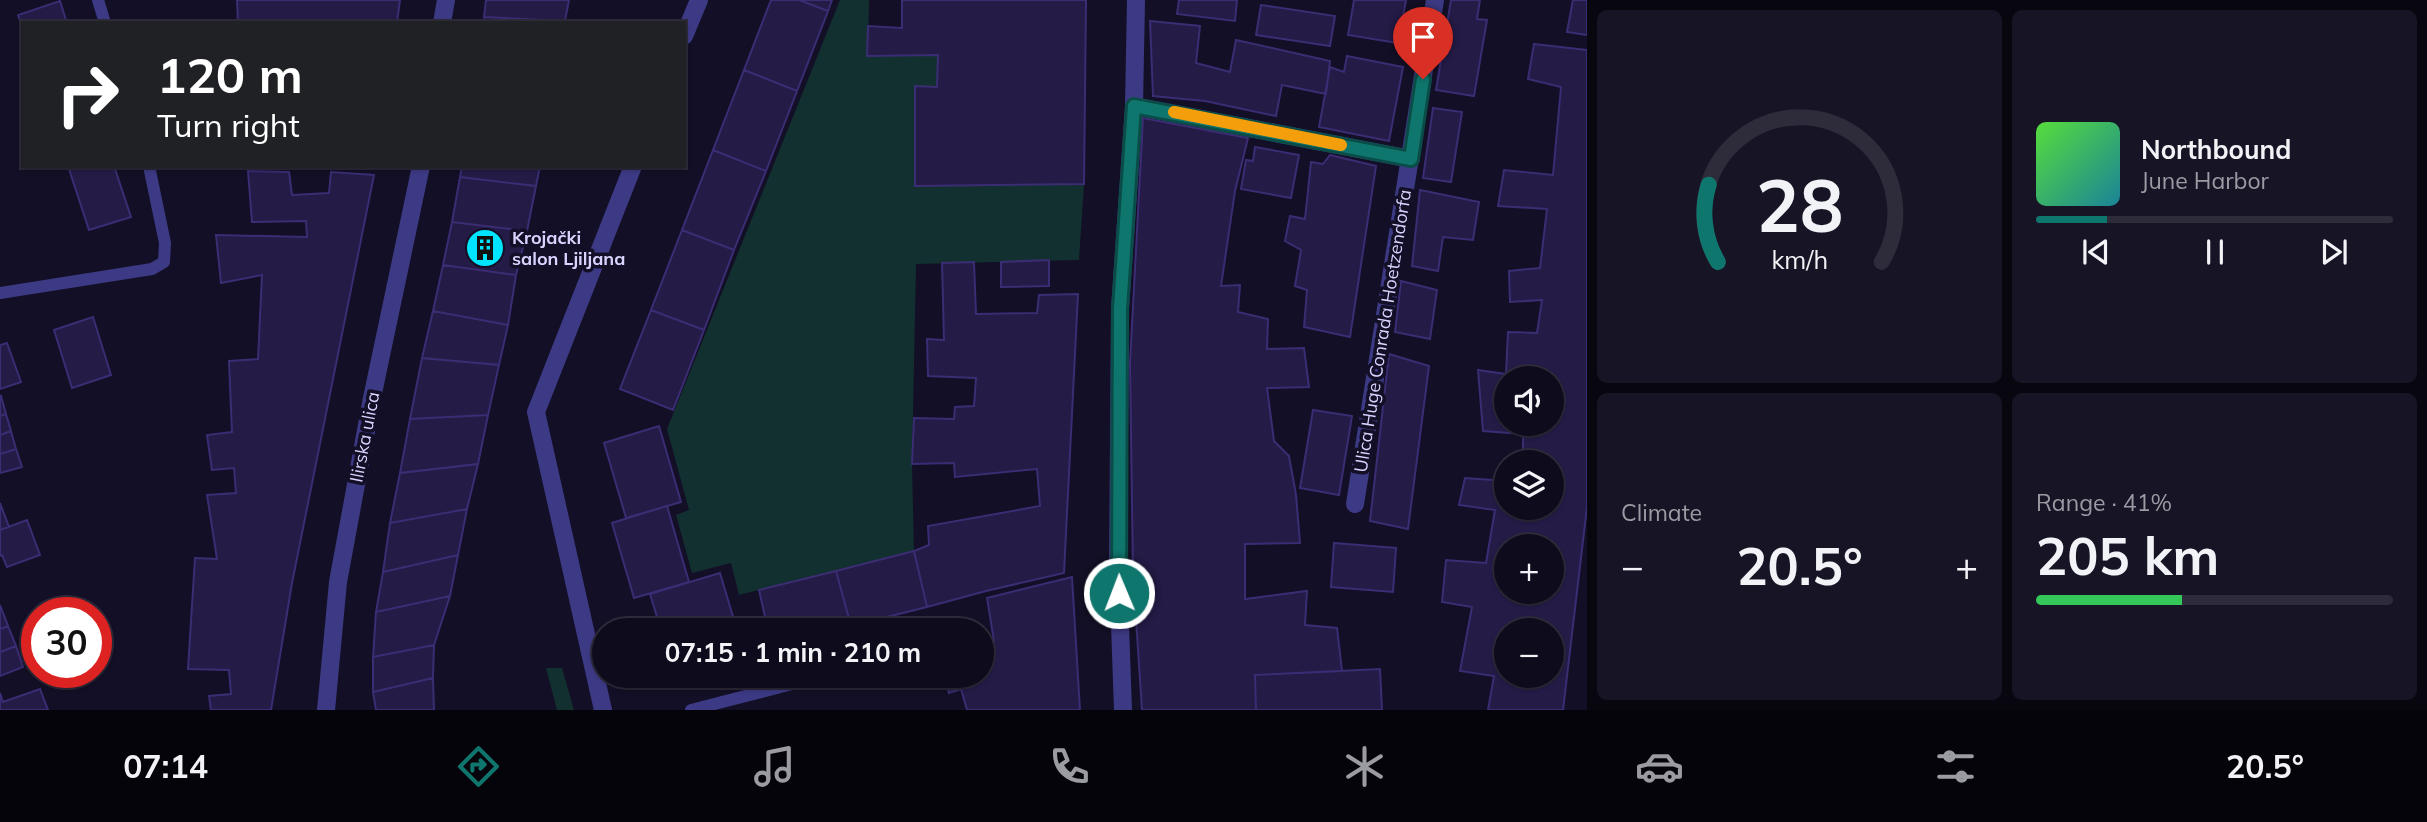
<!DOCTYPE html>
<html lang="en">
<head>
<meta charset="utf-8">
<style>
	body { margin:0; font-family:Mulish,sans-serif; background:#171425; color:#f1f3f6; height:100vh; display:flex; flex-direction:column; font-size:26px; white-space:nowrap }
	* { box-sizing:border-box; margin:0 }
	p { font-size:23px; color:#9b9ba3 }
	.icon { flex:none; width:38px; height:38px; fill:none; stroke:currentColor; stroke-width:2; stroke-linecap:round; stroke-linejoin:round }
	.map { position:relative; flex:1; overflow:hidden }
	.details { display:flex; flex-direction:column; gap:10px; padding:10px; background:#08060f; width:840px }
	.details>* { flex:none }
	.hud { position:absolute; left:21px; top:21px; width:665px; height:147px; border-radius:0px; box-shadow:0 2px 5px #0004,0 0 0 2px #2e2b3b; background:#202124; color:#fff; overflow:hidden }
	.tools { position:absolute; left:1494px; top:366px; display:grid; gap:14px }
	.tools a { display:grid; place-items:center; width:70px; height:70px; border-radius:50%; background:#0e0b1c; box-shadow:0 2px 5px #0004,0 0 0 2px #2e2b3b; font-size:35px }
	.speed { position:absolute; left:21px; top:597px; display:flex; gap:14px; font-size:35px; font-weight:700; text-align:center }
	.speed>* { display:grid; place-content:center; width:91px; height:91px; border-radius:50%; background:#0e0b1c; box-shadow:0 2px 5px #0004,0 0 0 2px #2e2b3b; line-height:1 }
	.speed .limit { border:10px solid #d22; background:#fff; color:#111 }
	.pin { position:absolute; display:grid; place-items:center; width:60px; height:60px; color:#fff; margin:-72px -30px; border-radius:50% 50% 50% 0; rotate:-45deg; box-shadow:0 0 7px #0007 }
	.pin .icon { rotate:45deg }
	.me { position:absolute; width:77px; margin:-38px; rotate:359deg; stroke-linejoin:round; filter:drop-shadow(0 0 5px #0008) }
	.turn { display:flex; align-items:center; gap:24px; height:147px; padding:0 21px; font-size:32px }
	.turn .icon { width:91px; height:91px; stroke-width:2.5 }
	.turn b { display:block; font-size:49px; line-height:60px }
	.big { font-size:52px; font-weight:700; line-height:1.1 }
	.details .card { flex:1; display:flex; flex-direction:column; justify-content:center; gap:10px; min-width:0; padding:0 24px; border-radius:10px; background:#171425 }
	.details .dial { align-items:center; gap:0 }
	.dial svg { height:182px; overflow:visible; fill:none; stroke:#2e2b3b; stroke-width:7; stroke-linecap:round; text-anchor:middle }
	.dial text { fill:#f1f3f6; stroke:none }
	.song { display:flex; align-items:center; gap:21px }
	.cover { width:84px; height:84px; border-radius:10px; background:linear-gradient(135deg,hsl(110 70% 55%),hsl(190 70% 35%)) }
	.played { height:7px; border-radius:4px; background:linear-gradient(90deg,#0f766e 20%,#2e2b3b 20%) }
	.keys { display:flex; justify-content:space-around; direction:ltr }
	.heat { display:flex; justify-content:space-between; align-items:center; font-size:38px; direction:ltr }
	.charge { height:10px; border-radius:5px; background:linear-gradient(90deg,#34c759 41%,#2e2b3b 0) }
	.details .tiles { flex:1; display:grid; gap:10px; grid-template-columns:repeat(2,1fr) }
	.trip { position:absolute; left:592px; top:618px; width:402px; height:70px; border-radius:35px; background:#0e0b1c; box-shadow:0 2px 5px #0004,0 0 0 2px #2e2b3b; font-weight:700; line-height:70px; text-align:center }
	.tab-bar { display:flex; height:112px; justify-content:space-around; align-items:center; background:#06040b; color:#9b9ba3 }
	.tab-bar .icon { width:49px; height:49px }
	.tab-bar .current { color:#0f766e }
	.tab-bar b { font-size:32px; color:#f1f3f6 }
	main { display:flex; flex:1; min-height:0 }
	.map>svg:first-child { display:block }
	.green { fill:#12302f }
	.building { fill:#241b47; stroke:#3b2d73; stroke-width:2; fill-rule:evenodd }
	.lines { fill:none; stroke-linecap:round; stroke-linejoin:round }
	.lane { stroke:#3d3a85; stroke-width:12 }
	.street { stroke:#3d3a85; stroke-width:18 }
	.route-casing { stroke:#0a4d48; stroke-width:18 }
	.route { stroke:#0f766e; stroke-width:12 }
	.slow { stroke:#f59e0b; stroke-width:12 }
	.labels { text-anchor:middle; stroke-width:7; stroke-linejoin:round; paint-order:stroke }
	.poi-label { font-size:18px; font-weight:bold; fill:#d9d4ff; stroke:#130f26; text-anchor:start }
	.street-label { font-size:18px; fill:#d9d4ff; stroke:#130f26 }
</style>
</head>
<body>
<main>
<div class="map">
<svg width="1587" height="710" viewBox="0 0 1587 710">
	<rect width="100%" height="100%" fill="#130f26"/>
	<!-- green -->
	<path class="green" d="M 840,0 L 869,0 L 868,56 L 938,55 L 937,87 L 915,87 L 915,186 L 1084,184 L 1079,260 L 916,264 L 912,464 L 914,551 L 739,595 L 731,563 L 692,573 L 676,515 L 689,510 L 667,429 Z
		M 546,668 L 562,668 L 574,710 L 557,710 Z"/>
	<!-- building -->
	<path class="building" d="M 237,0 L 400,0 L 397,23 L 238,23 Z
		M 486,0 L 569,0 L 565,21 L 484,17 Z
		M 771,0 L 799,0 L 828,11 L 797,91 L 744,70 Z
		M 799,0 L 832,0 L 828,11 Z
		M 902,0 L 1086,0 L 1084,184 L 915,186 L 915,86 L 937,87 L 938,55 L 867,56 L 868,26 L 902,28 Z
		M 1179,0 L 1237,0 L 1235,21 L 1177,14 Z
		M 1354,0 L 1406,0 L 1398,43 L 1348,35 Z
		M 1451,0 L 1480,0 L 1477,19 L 1487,20 L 1474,96 L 1436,90 Z
		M 1573,0 L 1587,0 L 1587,35 L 1567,32 Z
		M 60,1 L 67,23 L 23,23 L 23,28 L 18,15 Z
		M 1261,5 L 1335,16 L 1330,46 L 1256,35 Z
		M 484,17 L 565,21 L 564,23 L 484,23 Z
		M 1150,21 L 1200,26 L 1196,63 L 1230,72 L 1236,40 L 1330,61 L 1326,94 L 1282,85 L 1276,116 L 1205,101 L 1153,96 Z
		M 1534,44 L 1587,50 L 1587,507 L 1563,710 L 1488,710 L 1494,676 L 1460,671 L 1472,607 L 1442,602 L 1446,560 L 1486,563 L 1495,510 L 1459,505 L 1465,478 L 1507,481 L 1507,508 L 1552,508 L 1552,462 L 1523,462 L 1523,434 L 1483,431 L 1478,370 L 1506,374 L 1508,332 L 1537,333 L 1542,300 L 1510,302 L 1509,271 L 1540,268 L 1547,209 L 1498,206 L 1504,170 L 1553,175 L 1561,87 L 1528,79 ZM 1507,378 L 1552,378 L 1552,424 L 1507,424 ZM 1507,546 L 1552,546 L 1552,592 L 1507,592 ZM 1507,630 L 1552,630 L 1552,676 L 1507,676 Z
		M 1347,56 L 1403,67 L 1389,141 L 1319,127 L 1330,67 L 1344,72 Z
		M 744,70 L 797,91 L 766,171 L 713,150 Z
		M 1433,108 L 1462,112 L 1451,182 L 1423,178 Z
		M 1143,118 L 1248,138 L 1235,191 L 1221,286 L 1240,285 L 1238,312 L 1268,319 L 1267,349 L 1304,348 L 1309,387 L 1267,388 L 1274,441 L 1289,456 L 1296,495 L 1300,543 L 1245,544 L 1245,599 L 1307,591 L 1305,625 L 1337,628 L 1342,671 L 1255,675 L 1256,710 L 1142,710 L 1133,574 L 1130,363 Z
		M 1255,147 L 1299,155 L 1291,198 L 1241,189 L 1246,160 L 1253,161 Z
		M 713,150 L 766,171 L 734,250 L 682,230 Z
		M 1330,155 L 1376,166 L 1350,337 L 1304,327 L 1307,290 L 1295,286 L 1301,250 L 1285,241 L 1290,216 L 1305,219 L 1311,162 L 1323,164 Z
		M 68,166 L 114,166 L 131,217 L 89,230 Z
		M 462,166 L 540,166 L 536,186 L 460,177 Z
		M 248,171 L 289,172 L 292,195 L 329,193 L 331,172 L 374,175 L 292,583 L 271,710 L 211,710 L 209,696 L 231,694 L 229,670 L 188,669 L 195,558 L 217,559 L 207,495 L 236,493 L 234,468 L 212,470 L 207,435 L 232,432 L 229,361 L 258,359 L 262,275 L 221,283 L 216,235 L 307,237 L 306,221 L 252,222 Z
		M 460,177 L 536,186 L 527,231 L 452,222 Z
		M 1420,190 L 1479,202 L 1473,240 L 1443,237 L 1438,271 L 1412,266 Z
		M 452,222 L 527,231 L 516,275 L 443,265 Z
		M 682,230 L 734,250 L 704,330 L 651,310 Z
		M 1049,260 L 1049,286 L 1001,287 L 1001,262 Z
		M 974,262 L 976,314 L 1037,313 L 1039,295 L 1078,294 L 1064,573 L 986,591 L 927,607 L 914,551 L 929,545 L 928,526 L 1040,506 L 1037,469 L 955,477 L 954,463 L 912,464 L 914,418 L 954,419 L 955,407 L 974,406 L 976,378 L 928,376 L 927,339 L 944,340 L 942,263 Z
		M 443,265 L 516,275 L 508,325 L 433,311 Z
		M 1401,281 L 1437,290 L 1430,339 L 1395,332 Z
		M 651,310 L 704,330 L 673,410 L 620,389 Z
		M 433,311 L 508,325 L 499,365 L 422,358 Z
		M 93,317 L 111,375 L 72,388 L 54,330 Z
		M 7,343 L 21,382 L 0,389 L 0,345 Z
		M 1389,354 L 1429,366 L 1408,529 L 1370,521 Z
		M 422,358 L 499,365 L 488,415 L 410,419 Z
		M 1,396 L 6,414 L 0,416 L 0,397 Z
		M 1313,410 L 1352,416 L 1339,495 L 1300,488 Z
		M 6,414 L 11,431 L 0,435 L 0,416 Z
		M 488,415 L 478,464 L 400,473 L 410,419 Z
		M 659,426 L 681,502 L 626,518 L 604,443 Z
		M 11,431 L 16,449 L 0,454 L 0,435 Z
		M 16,449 L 22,467 L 0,473 L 0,454 Z
		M 478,464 L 467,509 L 390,523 L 400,473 Z
		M 0,503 L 9,527 L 0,530 Z
		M 667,506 L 689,582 L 634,598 L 612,523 Z
		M 467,509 L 458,555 L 383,572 L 390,523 Z
		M 27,520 L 40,555 L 7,567 L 2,555 L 0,556 L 0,530 Z
		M 1334,543 L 1396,548 L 1393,592 L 1331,587 Z
		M 914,551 L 927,607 L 851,626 L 836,571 Z
		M 458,555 L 450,596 L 376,612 L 383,572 Z
		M 836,571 L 851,626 L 831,630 L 768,630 L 759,590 Z
		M 720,573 L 737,630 L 661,630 L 650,594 Z
		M 1072,577 L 1080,710 L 967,710 L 961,689 L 949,693 L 944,676 L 982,676 L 982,644 L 994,641 L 987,598 Z
		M 450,596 L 434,645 L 373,657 L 376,612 Z
		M 0,605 L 8,626 L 0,629 Z
		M 8,626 L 16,646 L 0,652 L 0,629 Z
		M 434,645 L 433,678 L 373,692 L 373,657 Z
		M 16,646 L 23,667 L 0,676 L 0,652 Z
		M 1380,669 L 1382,710 L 1256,710 L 1255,675 Z
		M 433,678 L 434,710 L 376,710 L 373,692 Z
		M 40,689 L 48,710 L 0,710 L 0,693 L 3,702 Z"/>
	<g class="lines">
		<!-- lane -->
		<path class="lane" d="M 98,0 L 105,23
			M 0,293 L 152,269 L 164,262 L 165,243 L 149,166
			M 691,710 L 823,676"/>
		<!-- street -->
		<path class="street" d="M 442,23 L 446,0
			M 684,36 L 699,0
			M 1134,106 L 1411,159
			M 1355,504 L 1435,0
			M 326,710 L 338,582 L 372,398 L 421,166
			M 603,710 L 536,412 L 633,166
			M 1123,710 L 1118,569 L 1120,309 L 1134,106 L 1136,0"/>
	</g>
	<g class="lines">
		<defs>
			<path id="route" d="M 1119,593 L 1120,309 L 1134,106 L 1411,159 L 1423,79"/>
		</defs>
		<!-- route casing -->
		<use href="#route" class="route-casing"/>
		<!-- route -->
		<use href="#route" class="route"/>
		<!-- slow -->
		<path class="slow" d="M 1174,112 L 1341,145"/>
	</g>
	<!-- icons -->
	<defs>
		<symbol id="building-disc" viewBox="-11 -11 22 22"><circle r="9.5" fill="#00e5ff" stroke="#130f26"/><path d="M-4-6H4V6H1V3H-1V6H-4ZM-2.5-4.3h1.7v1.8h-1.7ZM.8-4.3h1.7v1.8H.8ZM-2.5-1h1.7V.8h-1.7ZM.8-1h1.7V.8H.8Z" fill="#111"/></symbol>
	</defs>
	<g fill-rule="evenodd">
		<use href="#building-disc" x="463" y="226" width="44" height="44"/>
	</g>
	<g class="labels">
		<!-- poi labels -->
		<g class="poi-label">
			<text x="512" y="244">Krojački<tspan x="512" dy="21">salon Ljiljana</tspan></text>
		</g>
		<!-- street labels -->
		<g class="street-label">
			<text transform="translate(1383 331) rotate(-81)" y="6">Ulica Huge Conrada Hoetzendorfa</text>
			<text transform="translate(365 437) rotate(-79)" y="6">Ilirska ulica</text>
		</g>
	</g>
</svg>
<div class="tools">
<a><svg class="icon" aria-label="sound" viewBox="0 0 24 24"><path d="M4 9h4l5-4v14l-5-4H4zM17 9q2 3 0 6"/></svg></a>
<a><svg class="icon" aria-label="layers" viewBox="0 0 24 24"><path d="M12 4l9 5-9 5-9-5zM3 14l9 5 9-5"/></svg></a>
<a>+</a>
<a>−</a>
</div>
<div class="speed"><div class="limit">30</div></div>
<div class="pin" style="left:1423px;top:79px;background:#d93025"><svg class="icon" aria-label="arrive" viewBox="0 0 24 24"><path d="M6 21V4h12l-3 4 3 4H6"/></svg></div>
<svg class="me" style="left:1119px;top:593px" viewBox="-20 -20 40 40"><circle r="17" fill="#0f766e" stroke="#fff" stroke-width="3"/><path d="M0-11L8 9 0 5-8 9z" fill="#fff"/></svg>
<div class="trip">07:15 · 1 min · 210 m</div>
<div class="hud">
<div class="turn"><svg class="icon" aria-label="right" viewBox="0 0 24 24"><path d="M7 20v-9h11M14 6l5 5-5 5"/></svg><div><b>120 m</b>Turn right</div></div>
</div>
</div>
<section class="details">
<div class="tiles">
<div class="card dial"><svg viewBox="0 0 100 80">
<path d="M14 69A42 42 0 1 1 86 69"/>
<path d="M14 69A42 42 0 0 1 10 35" stroke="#0f766e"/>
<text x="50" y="56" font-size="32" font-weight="700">28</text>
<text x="50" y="72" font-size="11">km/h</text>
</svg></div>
<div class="card">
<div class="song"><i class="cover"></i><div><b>Northbound</b><p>June Harbor</p></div></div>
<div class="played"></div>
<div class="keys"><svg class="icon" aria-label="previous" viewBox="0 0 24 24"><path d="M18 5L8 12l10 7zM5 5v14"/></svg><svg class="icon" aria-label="pause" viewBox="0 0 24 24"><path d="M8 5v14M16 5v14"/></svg><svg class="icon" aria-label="next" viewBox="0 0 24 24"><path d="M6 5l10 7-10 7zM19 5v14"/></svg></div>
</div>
<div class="card"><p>Climate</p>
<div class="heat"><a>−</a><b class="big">20.5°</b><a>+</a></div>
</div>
<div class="card"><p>Range · 41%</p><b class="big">205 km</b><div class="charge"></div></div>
</div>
</section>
</main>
<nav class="tab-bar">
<b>07:14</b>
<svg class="icon current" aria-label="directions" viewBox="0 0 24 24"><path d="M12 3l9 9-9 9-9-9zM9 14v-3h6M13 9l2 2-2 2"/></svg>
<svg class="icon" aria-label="music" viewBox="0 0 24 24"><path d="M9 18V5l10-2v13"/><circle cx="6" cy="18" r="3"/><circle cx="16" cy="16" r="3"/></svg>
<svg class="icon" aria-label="phone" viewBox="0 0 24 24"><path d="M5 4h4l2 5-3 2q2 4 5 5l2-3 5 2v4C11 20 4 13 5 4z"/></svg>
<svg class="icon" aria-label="climate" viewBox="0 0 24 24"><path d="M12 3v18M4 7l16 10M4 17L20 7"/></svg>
<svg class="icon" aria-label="car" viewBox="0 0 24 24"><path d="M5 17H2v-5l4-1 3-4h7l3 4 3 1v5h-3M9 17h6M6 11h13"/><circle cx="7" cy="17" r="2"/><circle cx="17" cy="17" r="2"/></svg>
<svg class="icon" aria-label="filters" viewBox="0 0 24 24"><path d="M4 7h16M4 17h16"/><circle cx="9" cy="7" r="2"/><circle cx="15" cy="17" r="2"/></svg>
<b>20.5°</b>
</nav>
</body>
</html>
